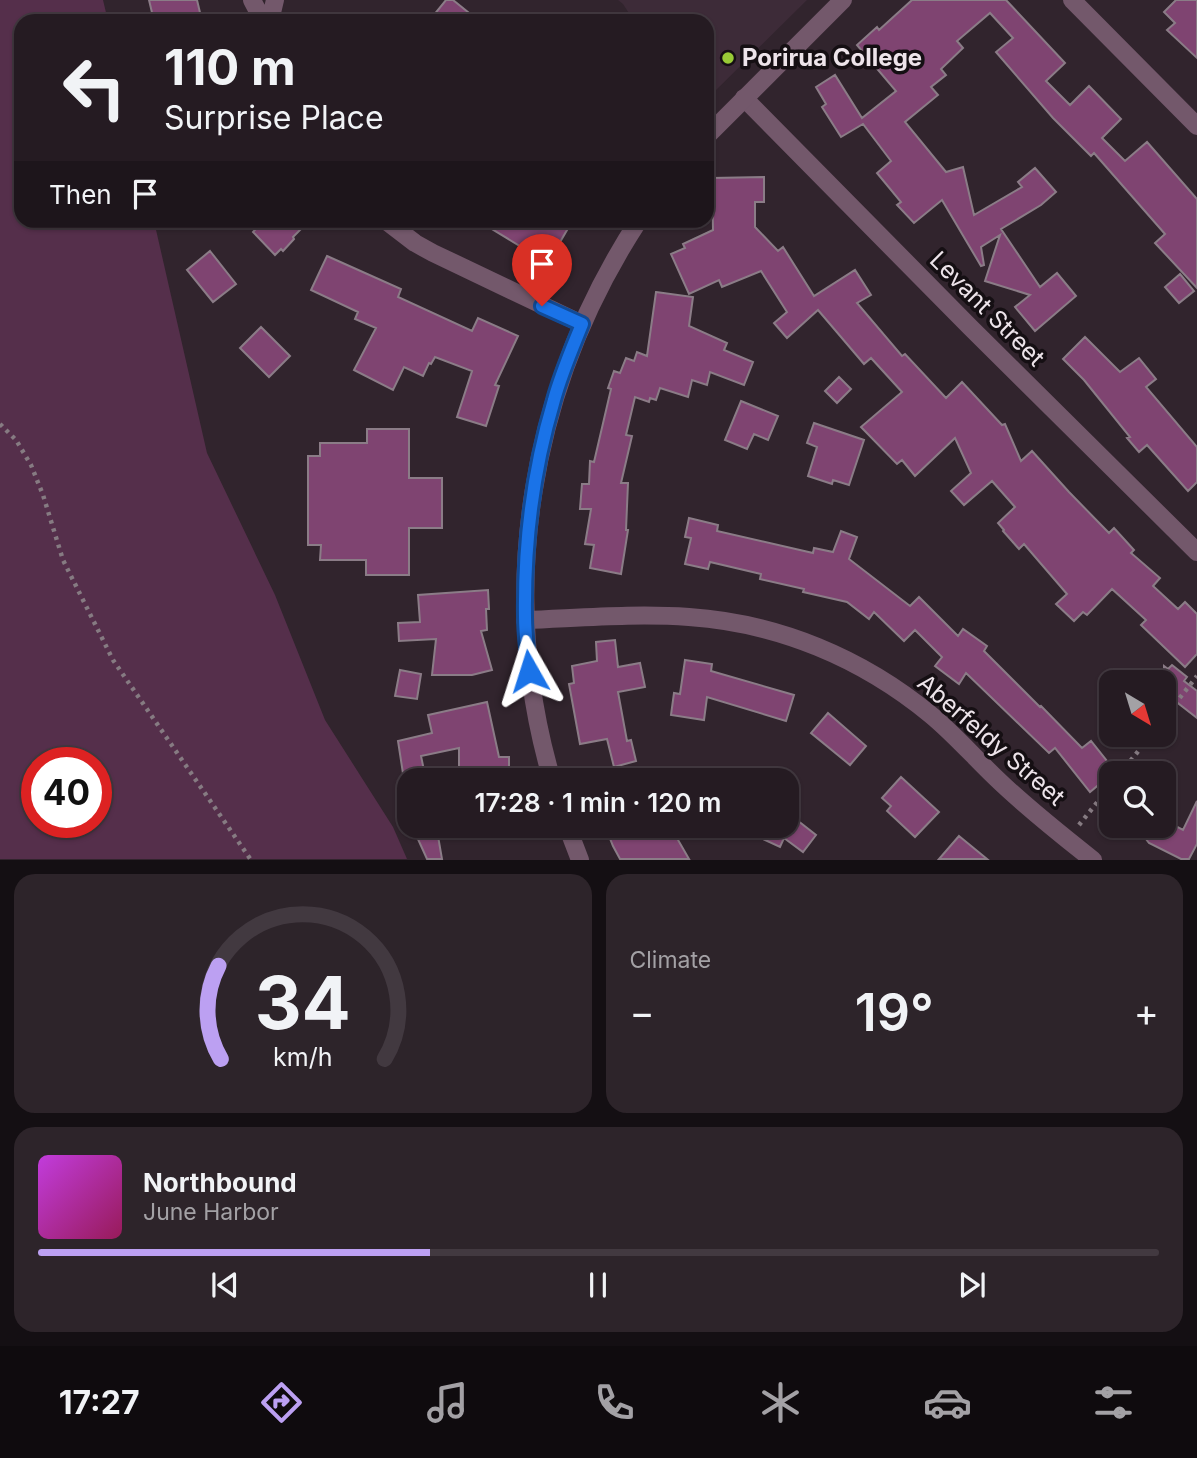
<!DOCTYPE html>
<html lang="en">
<head>
<meta charset="utf-8">
<style>
	body { margin:0; font-family:Inter,sans-serif; background:#2d242a; color:#f1f3f6; height:100vh; display:flex; flex-direction:column; font-size:26px; white-space:nowrap }
	* { box-sizing:border-box; margin:0 }
	p { font-size:23px; color:#a3a1a5 }
	.icon { flex:none; width:38px; height:38px; fill:none; stroke:currentColor; stroke-width:2; stroke-linecap:round; stroke-linejoin:round }
	.map { position:relative; height:860px; overflow:hidden }
	.panel { display:flex; flex-direction:column; gap:14px; padding:14px; background:#140f13; flex:1 }
	.panel>* { flex:none }
	.guide { position:absolute; left:14px; top:14px; width:700px; height:214px; border-radius:21px; box-shadow:0 2px 5px #0004,0 0 0 2px #423940; background:#251b22; color:#f1f3f6; overflow:hidden }
	.needle { width:46px; rotate:142deg }
	.fabs { position:absolute; left:1099px; top:670px; display:grid; gap:14px }
	.fabs a { display:grid; place-items:center; width:77px; height:77px; border-radius:14px; background:#251b22; box-shadow:0 2px 5px #0004,0 0 0 2px #423940; font-size:35px }
	.speed { position:absolute; left:21px; top:747px; display:flex; gap:14px; font-size:35px; font-weight:700; text-align:center }
	.speed>* { display:grid; place-content:center; width:91px; height:91px; border-radius:50%; background:#251b22; box-shadow:0 2px 5px #0004,0 0 0 2px #423940; line-height:1 }
	.speed .limit { border:10px solid #d22; background:#fff; color:#111 }
	.pin { position:absolute; display:grid; place-items:center; width:60px; height:60px; color:#fff; margin:-72px -30px; border-radius:50% 50% 50% 0; rotate:-45deg; box-shadow:0 0 7px #0007 }
	.pin .icon { rotate:45deg }
	.me { position:absolute; width:77px; margin:-38px; rotate:354deg; stroke-linejoin:round; filter:drop-shadow(0 0 5px #0008) }
	.turn { display:flex; align-items:center; gap:24px; height:147px; padding:0 35px; font-size:32px }
	.turn .icon { width:91px; height:91px; stroke-width:2.5 }
	.turn b { display:block; font-size:49px; line-height:60px }
	.then { display:flex; align-items:center; height:66px; padding:0 35px; background:#0003; gap:14px; font-size:26px }
	.big { font-size:52px; font-weight:600; line-height:1.1 }
	.panel .widget { flex:1; display:flex; flex-direction:column; justify-content:center; gap:10px; min-width:0; padding:0 24px; border-radius:21px; background:#2d242a }
	.panel .dial { align-items:center; gap:0 }
	.dial svg { height:182px; overflow:visible; fill:none; stroke:#423940; stroke-width:7; stroke-linecap:round; text-anchor:middle }
	.dial text { fill:#f1f3f6; stroke:none }
	.song { display:flex; align-items:center; gap:21px }
	.cover { width:84px; height:84px; border-radius:10px; background:linear-gradient(135deg,hsl(290 70% 55%),hsl(330 70% 35%)) }
	.played { height:7px; border-radius:4px; background:linear-gradient(90deg,#bca0f2 35%,#423940 35%) }
	.keys { display:flex; justify-content:space-around; direction:ltr }
	.heat { display:flex; justify-content:space-between; align-items:center; font-size:38px; direction:ltr }
	.panel .tiles { flex:1; display:grid; gap:14px; grid-template-columns:1fr 1fr }
	.widget:last-child { grid-column:span 2 }
	.trip { position:absolute; left:397px; top:768px; width:402px; height:70px; border-radius:21px; background:#251b22; box-shadow:0 2px 5px #0004,0 0 0 2px #423940; font-weight:600; line-height:70px; text-align:center }
	.tab-bar { display:flex; height:112px; justify-content:space-around; align-items:center; background:#0f0b0e; color:#a3a1a5 }
	.tab-bar .icon { width:49px; height:49px }
	.tab-bar .current { color:#bca0f2 }
	.tab-bar b { font-size:32px; color:#f1f3f6 }
	.map>svg:first-child { display:block }
	.built { fill:#3d2b38 }
	.green { fill:#552f4b; fill-rule:evenodd }
	.building { fill:#7f4471; stroke:#8b7c87; stroke-width:2 }
	.lines { fill:none; stroke-linecap:round; stroke-linejoin:round }
	.path { stroke:#867b82; stroke-width:4.5; stroke-dasharray:3.5 5; stroke-linecap:butt }
	.minor { stroke:#73586b; stroke-width:18 }
	.tertiary { stroke:#73586b; stroke-width:18 }
	.route-casing { stroke:#114b97; stroke-width:18 }
	.route { stroke:#1a73e8; stroke-width:12 }
	.poi-dot { fill:#99cb36; stroke:#150f13; stroke-width:2.5 }
	.labels { text-anchor:middle; stroke-width:7; stroke-linejoin:round; paint-order:stroke }
	.poi-label { font-size:24px; font-weight:bold; fill:#ede4ea; stroke:#150f13; text-anchor:start }
	.street-label { font-size:24px; fill:#ede4ea; stroke:#150f13 }
</style>
</head>
<body>
<div class="map">
<svg width="1197" height="860" viewBox="0 0 1197 860">
	<rect width="100%" height="100%" fill="#31242d"/>
	<!-- built -->
	<path class="built" d="M 618,0 L 807,0 L 709,97 L 707,95 L 707,21 L 634,21 L 623,4 Z"/>
	<!-- green -->
	<path class="green" d="M 0,0 L 103,0 L 108,21 L 21,21 L 21,220 L 154,221 L 207,453 L 275,595 L 325,720 L 393,827 L 407,859 L 0,859 ZM 37,763 L 96,763 L 96,822 L 37,822 Z"/>
	<!-- building -->
	<path class="building" d="M 149,0 L 197,0 L 202,21 L 154,21 Z
		M 446,0 L 453,0 L 479,21 L 429,21 Z
		M 912,0 L 1006,0 L 1065,63 L 1046,81 L 1070,105 L 1089,86 L 1121,119 L 1102,138 L 1125,161 L 1147,142 L 1197,199 L 1197,288 L 1155,243 L 1165,234 L 1094,153 L 1091,156 L 1053,118 L 996,52 L 1013,38 L 990,13 L 957,41 L 963,48 L 941,69 L 946,75 L 931,87 L 938,95 L 905,122 L 946,172 L 963,167 L 974,215 L 1022,187 L 1018,182 L 1035,168 L 1056,192 L 1041,205 L 1001,229 L 1040,287 L 1057,273 L 1076,296 L 1035,331 L 1015,307 L 1030,295 L 985,281 L 1000,235 L 981,247 L 984,265 L 981,266 L 942,200 L 914,223 L 897,205 L 901,202 L 877,173 L 891,161 L 863,124 L 841,137 L 822,107 L 826,104 L 816,87 L 835,75 L 862,118 L 896,91 L 857,45 L 877,27 L 879,30 Z
		M 1176,0 L 1197,0 L 1197,58 L 1167,30 L 1175,23 L 1164,12 Z
		M 764,177 L 764,202 L 755,202 L 755,227 L 778,251 L 783,247 L 814,296 L 855,270 L 871,295 L 857,303 L 902,356 L 905,354 L 946,398 L 962,382 L 1002,425 L 1005,424 L 1021,461 L 1032,451 L 1069,492 L 1109,533 L 1114,528 L 1134,550 L 1131,553 L 1160,578 L 1153,586 L 1178,609 L 1185,602 L 1197,614 L 1197,654 L 1185,667 L 1141,625 L 1146,620 L 1112,589 L 1087,615 L 1083,612 L 1074,621 L 1056,604 L 1067,594 L 1024,544 L 1019,549 L 1003,531 L 1004,530 L 998,523 L 1015,507 L 992,481 L 964,505 L 951,491 L 971,473 L 955,438 L 915,476 L 902,460 L 897,464 L 861,427 L 902,392 L 871,358 L 864,364 L 818,310 L 787,338 L 774,323 L 787,312 L 761,271 L 722,287 L 719,280 L 689,294 L 671,254 L 685,248 L 683,244 L 713,230 L 712,178 Z
		M 264,220 L 310,220 L 293,237 L 294,239 L 283,251 L 281,249 L 275,255 L 253,232 Z
		M 477,220 L 551,220 L 567,230 L 552,256 L 537,247 L 533,254 Z
		M 210,251 L 236,284 L 213,302 L 187,270 Z
		M 327,256 L 401,289 L 398,297 L 472,331 L 478,318 L 518,336 L 495,385 L 499,386 L 486,426 L 457,417 L 472,371 L 435,357 L 431,364 L 429,363 L 423,376 L 404,367 L 393,390 L 354,370 L 376,328 L 355,319 L 358,312 L 311,290 Z
		M 1180,274 L 1194,291 L 1179,303 L 1165,287 Z
		M 656,292 L 693,297 L 689,326 L 727,343 L 724,350 L 753,362 L 744,385 L 710,372 L 707,385 L 692,380 L 688,397 L 660,388 L 656,400 L 650,398 L 649,402 L 635,397 L 626,435 L 632,436 L 621,483 L 628,483 L 626,530 L 628,530 L 621,574 L 590,568 L 594,545 L 585,544 L 591,509 L 580,509 L 582,484 L 589,484 L 590,461 L 594,462 L 611,389 L 608,388 L 614,371 L 620,373 L 626,358 L 634,361 L 637,352 L 647,356 Z
		M 261,327 L 290,356 L 269,377 L 240,348 Z
		M 1085,337 L 1120,372 L 1139,358 L 1156,379 L 1146,387 L 1197,447 L 1197,482 L 1188,491 L 1147,445 L 1139,452 L 1127,438 L 1130,437 L 1084,380 L 1063,359 Z
		M 839,377 L 851,389 L 837,403 L 825,391 Z
		M 741,401 L 778,416 L 768,440 L 754,434 L 747,449 L 725,440 Z
		M 814,423 L 864,440 L 849,485 L 833,480 L 832,484 L 808,476 L 817,447 L 807,443 Z
		M 367,429 L 409,429 L 409,478 L 442,478 L 442,528 L 409,528 L 409,575 L 366,575 L 366,560 L 320,560 L 321,545 L 308,545 L 308,456 L 320,456 L 320,443 L 367,443 Z
		M 689,518 L 718,525 L 717,531 L 813,553 L 814,548 L 833,552 L 841,531 L 857,537 L 849,559 L 910,606 L 919,597 L 958,636 L 963,629 L 987,646 L 984,651 L 1040,707 L 1041,706 L 1082,748 L 1091,741 L 1115,771 L 1090,792 L 1055,748 L 1049,753 L 966,673 L 959,684 L 935,666 L 942,657 L 915,630 L 904,641 L 874,612 L 869,619 L 847,602 L 803,592 L 804,589 L 760,579 L 761,574 L 710,562 L 708,569 L 685,564 L 691,538 L 685,537 Z
		M 488,590 L 489,609 L 486,609 L 487,630 L 481,631 L 492,670 L 472,675 L 432,675 L 436,639 L 399,641 L 398,623 L 420,622 L 418,595 Z
		M 615,640 L 618,667 L 640,663 L 645,687 L 618,692 L 627,741 L 631,740 L 636,761 L 614,767 L 607,739 L 580,744 L 569,684 L 574,683 L 572,666 L 597,661 L 596,642 Z
		M 685,660 L 712,664 L 711,671 L 794,695 L 786,721 L 707,697 L 704,720 L 671,715 L 674,693 L 680,694 Z
		M 1172,665 L 1187,677 L 1184,681 L 1197,691 L 1197,718 L 1170,697 L 1164,705 L 1164,666 L 1168,669 Z
		M 400,670 L 421,674 L 417,699 L 395,696 Z
		M 487,702 L 499,757 L 509,757 L 509,780 L 459,780 L 459,748 L 421,756 L 426,780 L 404,780 L 398,741 L 432,733 L 428,715 Z
		M 828,713 L 866,746 L 850,765 L 811,733 Z
		M 901,777 L 939,812 L 915,837 L 887,811 L 891,806 L 882,798 Z
		M 1197,801 L 1197,844 L 1189,859 L 1181,859 L 1149,843 L 1136,826 L 1164,826 L 1166,821 L 1183,830 Z
		M 788,813 L 816,835 L 803,852 L 784,838 L 780,847 L 763,839 L 770,827 L 769,826 L 788,826 Z
		M 412,826 L 433,826 L 438,836 L 442,859 L 427,859 Z
		M 605,826 L 670,826 L 689,859 L 620,859 L 613,846 Z
		M 959,836 L 987,859 L 939,859 Z"/>
	<g class="lines">
		<!-- path -->
		<path class="path" d="M 0,424 L 16,440 L 31,465 L 43,495 L 63,560 L 113,660 L 251,860
			M 1164,718 L 1197,676
			M 1120,774 L 1151,735
			M 1079,825 L 1111,785"/>
		<!-- minor -->
		<path class="minor" d="M 252,0 L 263,21
			M 1072,0 L 1197,126
			M 270,21 L 275,0
			M 744,98 L 970,327 L 1197,552
			M 385,220 L 415,243 L 433,253 L 582,324
			M 525,620 C 579,618 635,613 689,617 C 778,623 862,658 931,715 C 954,734 974,757 996,778 C 1026,807 1060,834 1093,860"/>
		<!-- tertiary -->
		<path class="tertiary" d="M 707,136 L 843,0
			M 552,780 C 496,589 530,387 639,220
			M 567,826 L 580,860"/>
	</g>
	<g class="lines">
		<defs>
			<path id="route" d="M 529,671 C 528,653 525,635 525,617 C 524,544 533,470 554,400 C 561,374 572,349 582,324 L 542,306"/>
		</defs>
		<!-- route casing -->
		<use href="#route" class="route-casing"/>
		<!-- route -->
		<use href="#route" class="route"/>
	</g>
	<!-- markers -->
	<circle class="poi-dot" cx="728" cy="58" r="7"/>
	<g class="labels">
		<!-- poi labels -->
		<g class="poi-label">
			<text x="742" y="66">Porirua College</text>
		</g>
		<!-- street labels -->
		<g class="street-label">
			<text transform="translate(987 309) rotate(45)" y="8">Levant Street</text>
			<text transform="translate(991 740) rotate(41)" y="8">Aberfeldy Street</text>
		</g>
	</g>
</svg>
<div class="fabs">
<a><svg class="needle" viewBox="-14 -14 28 28"><path d="M0-13l5 13h-10z" fill="#e53935"/><path d="M0 13l5-13h-10z" fill="#a3a1a5"/></svg></a>
<a><svg class="icon" aria-label="search" viewBox="0 0 24 24"><circle cx="10" cy="10" r="6"/><path d="M15 15l6 6"/></svg></a>
</div>
<div class="speed"><div class="limit">40</div></div>
<div class="pin" style="left:542px;top:306px;background:#d93025"><svg class="icon" aria-label="arrive" viewBox="0 0 24 24"><path d="M6 21V4h12l-3 4 3 4H6"/></svg></div>
<svg class="me" style="left:529px;top:671px" viewBox="-20 -20 40 40"><path d="M0-17L14 15 0 8-14 15z" fill="#1a73e8" stroke="#fff" stroke-width="4"/></svg>
<div class="trip">17:28 · 1 min · 120 m</div>
<div class="guide">
<div class="turn"><svg class="icon" aria-label="left" viewBox="0 0 24 24"><path d="M17 20v-9H6M10 6l-5 5 5 5"/></svg><div><b>110 m</b>Surprise Place</div></div>
<div class="then">Then<svg class="icon" aria-label="arrive" viewBox="0 0 24 24"><path d="M6 21V4h12l-3 4 3 4H6"/></svg></div>
</div>
</div>
<section class="panel">
<div class="tiles">
<div class="widget dial"><svg viewBox="0 0 100 80">
<path d="M14 69A42 42 0 1 1 86 69"/>
<path d="M14 69A42 42 0 0 1 13 28" stroke="#bca0f2"/>
<text x="50" y="56" font-size="32" font-weight="700">34</text>
<text x="50" y="72" font-size="11">km/h</text>
</svg></div>
<div class="widget"><p>Climate</p>
<div class="heat"><a>−</a><b class="big">19°</b><a>+</a></div>
</div>
<div class="widget">
<div class="song"><i class="cover"></i><div><b>Northbound</b><p>June Harbor</p></div></div>
<div class="played"></div>
<div class="keys"><svg class="icon" aria-label="previous" viewBox="0 0 24 24"><path d="M18 5L8 12l10 7zM5 5v14"/></svg><svg class="icon" aria-label="pause" viewBox="0 0 24 24"><path d="M8 5v14M16 5v14"/></svg><svg class="icon" aria-label="next" viewBox="0 0 24 24"><path d="M6 5l10 7-10 7zM19 5v14"/></svg></div>
</div>
</div>
</section>
<nav class="tab-bar">
<b>17:27</b>
<svg class="icon current" aria-label="directions" viewBox="0 0 24 24"><path d="M12 3l9 9-9 9-9-9zM9 14v-3h6M13 9l2 2-2 2"/></svg>
<svg class="icon" aria-label="music" viewBox="0 0 24 24"><path d="M9 18V5l10-2v13"/><circle cx="6" cy="18" r="3"/><circle cx="16" cy="16" r="3"/></svg>
<svg class="icon" aria-label="phone" viewBox="0 0 24 24"><path d="M5 4h4l2 5-3 2q2 4 5 5l2-3 5 2v4C11 20 4 13 5 4z"/></svg>
<svg class="icon" aria-label="climate" viewBox="0 0 24 24"><path d="M12 3v18M4 7l16 10M4 17L20 7"/></svg>
<svg class="icon" aria-label="car" viewBox="0 0 24 24"><path d="M5 17H2v-5l4-1 3-4h7l3 4 3 1v5h-3M9 17h6M6 11h13"/><circle cx="7" cy="17" r="2"/><circle cx="17" cy="17" r="2"/></svg>
<svg class="icon" aria-label="filters" viewBox="0 0 24 24"><path d="M4 7h16M4 17h16"/><circle cx="9" cy="7" r="2"/><circle cx="15" cy="17" r="2"/></svg>
</nav>
</body>
</html>
